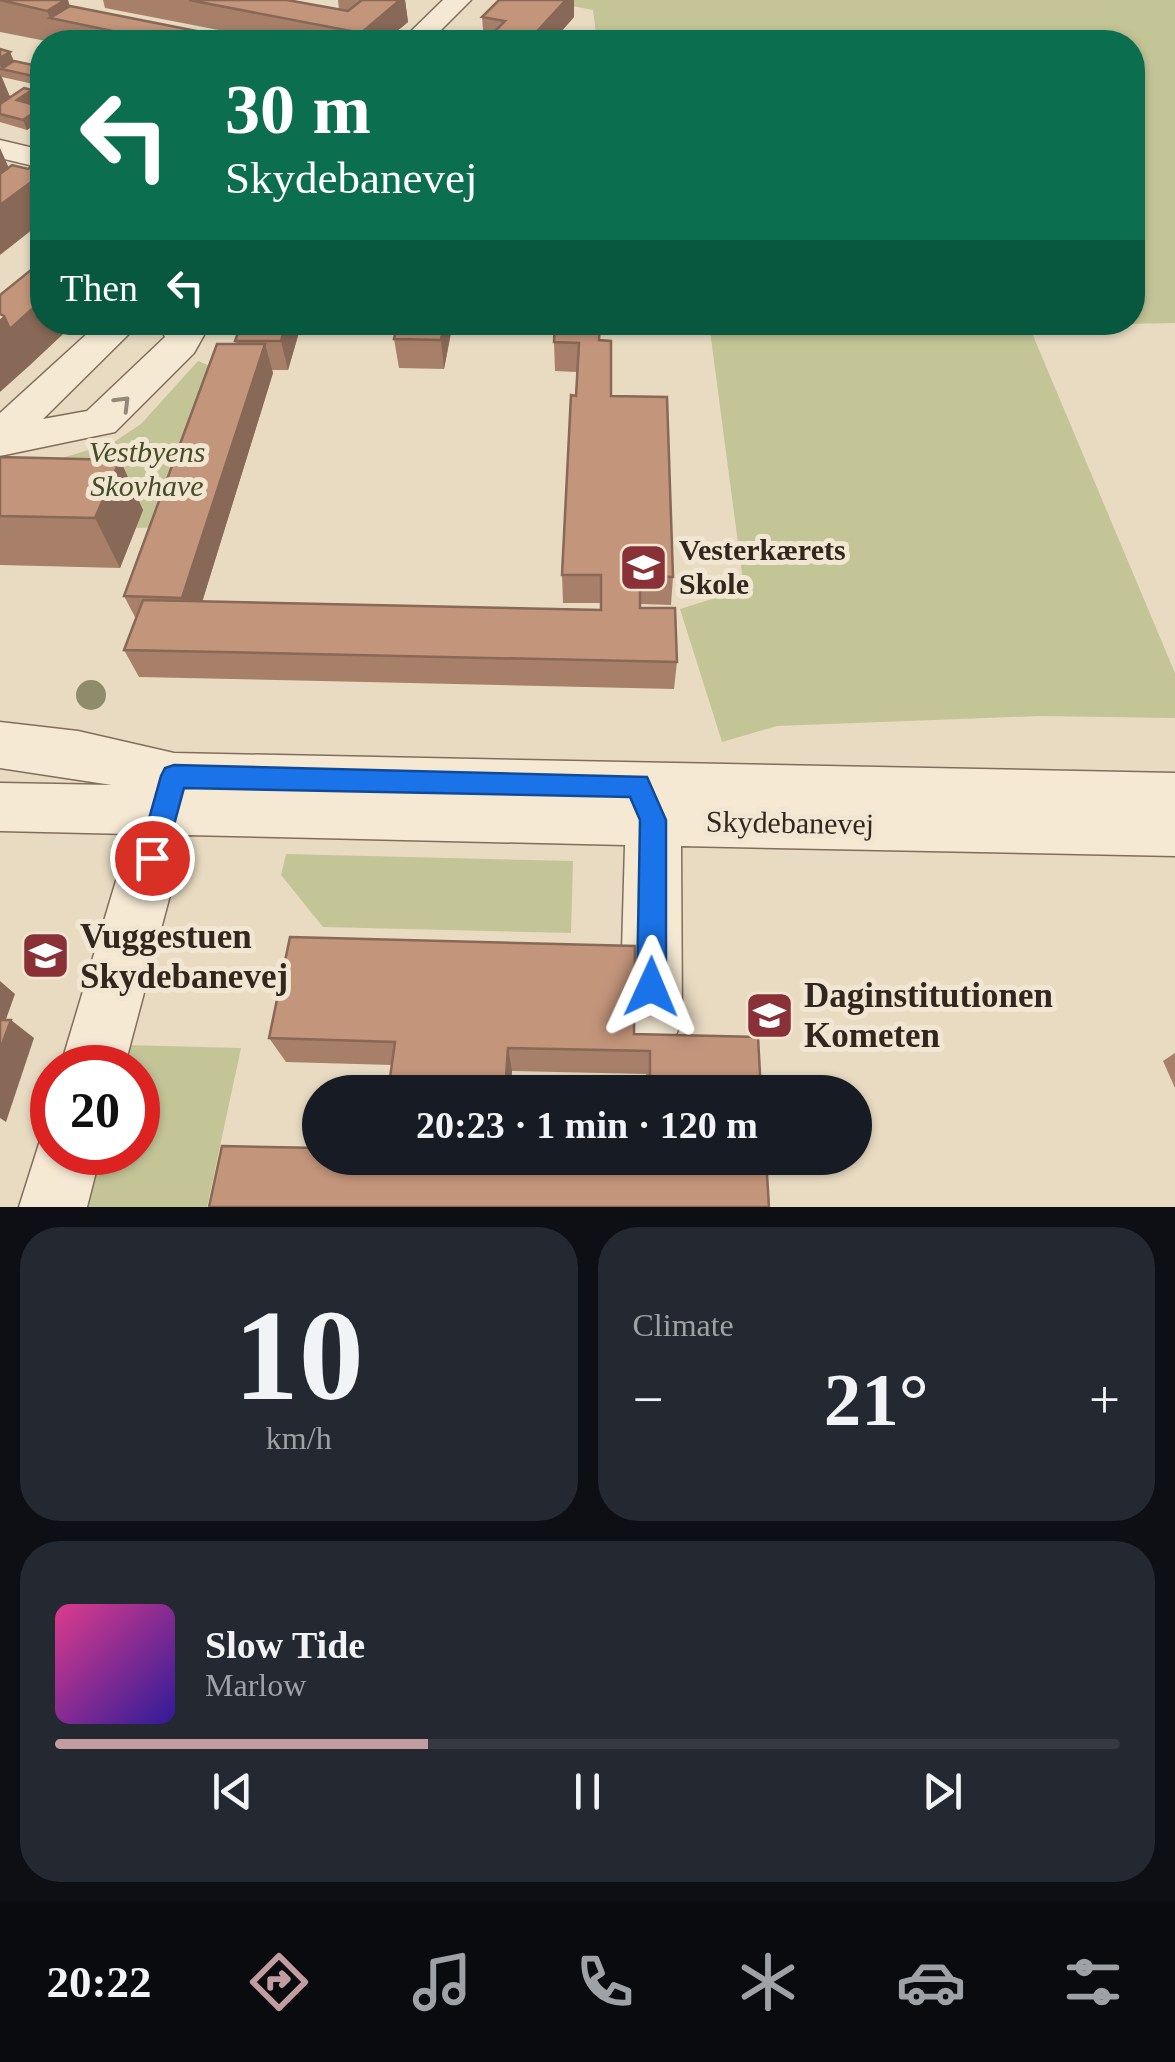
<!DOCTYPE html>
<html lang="en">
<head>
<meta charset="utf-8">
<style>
	body { margin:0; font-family:"Times New Roman",serif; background:#242831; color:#f1f3f6; height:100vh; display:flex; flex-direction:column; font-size:38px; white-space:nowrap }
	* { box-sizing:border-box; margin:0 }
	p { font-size:32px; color:#9ea1a6 }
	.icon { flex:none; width:55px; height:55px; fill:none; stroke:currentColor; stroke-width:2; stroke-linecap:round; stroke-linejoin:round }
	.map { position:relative; height:1207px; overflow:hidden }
	.side { display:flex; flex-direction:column; gap:20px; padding:20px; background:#0d0f14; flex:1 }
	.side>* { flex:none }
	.hud { position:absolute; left:30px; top:30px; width:1115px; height:305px; border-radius:40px; box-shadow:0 2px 8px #0004; background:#0b6e4f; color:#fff; overflow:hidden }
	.speed { position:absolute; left:30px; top:1045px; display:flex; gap:20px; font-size:50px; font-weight:700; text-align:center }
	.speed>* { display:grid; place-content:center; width:130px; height:130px; border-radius:50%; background:#171b24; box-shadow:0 2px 8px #0004; line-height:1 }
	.speed .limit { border:15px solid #d22; background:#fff; color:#111 }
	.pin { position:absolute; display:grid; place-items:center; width:85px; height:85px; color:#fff; margin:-42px; border:5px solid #fff; border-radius:50%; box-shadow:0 2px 10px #0007 }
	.me { position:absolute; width:110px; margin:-55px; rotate:1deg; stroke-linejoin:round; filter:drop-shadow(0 0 8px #0008) }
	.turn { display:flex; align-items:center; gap:35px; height:210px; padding:0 30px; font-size:45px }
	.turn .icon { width:130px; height:130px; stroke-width:2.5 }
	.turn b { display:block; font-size:70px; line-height:85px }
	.then { display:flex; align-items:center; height:95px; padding:0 30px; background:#0003; gap:20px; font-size:38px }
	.big { font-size:75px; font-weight:700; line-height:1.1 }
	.side .widget { flex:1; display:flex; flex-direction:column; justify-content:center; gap:15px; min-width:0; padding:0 35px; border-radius:40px; background:#242831 }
	.side .dial { align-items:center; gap:0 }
	.dial b { font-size:130px; line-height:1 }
	.song { display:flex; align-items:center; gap:30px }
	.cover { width:120px; height:120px; border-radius:15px; background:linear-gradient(135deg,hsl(330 70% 55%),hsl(250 70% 35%)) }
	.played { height:10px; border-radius:5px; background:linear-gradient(90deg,#c29ca0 35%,#363941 35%) }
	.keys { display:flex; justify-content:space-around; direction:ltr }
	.heat { display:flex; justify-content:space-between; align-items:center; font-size:55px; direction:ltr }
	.side .tiles { flex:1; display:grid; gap:20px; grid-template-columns:1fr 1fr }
	.widget:last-child { grid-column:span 2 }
	.trip { position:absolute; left:302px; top:1075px; width:570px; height:100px; border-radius:50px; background:#171b24; box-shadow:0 2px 8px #0004; font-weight:700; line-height:100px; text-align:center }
	.dock { display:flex; height:160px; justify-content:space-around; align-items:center; background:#090b0e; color:#9ea1a6 }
	.dock .icon { width:70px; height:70px }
	.dock .current { color:#c29ca0 }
	.dock b { font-size:45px; color:#f1f3f6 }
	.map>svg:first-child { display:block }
	.green { fill:#c3c597 }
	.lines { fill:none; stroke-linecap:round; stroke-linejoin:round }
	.minor-casing { stroke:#816d5b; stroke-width:3 }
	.minor { fill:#f5e9d4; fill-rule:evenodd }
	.tree { fill:#8f8c6c }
	.wall { fill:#a8806a }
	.shaded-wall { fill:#886856 }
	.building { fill:#c3957b; stroke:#886856; stroke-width:2.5 }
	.oneway { stroke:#948879 }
	.route { fill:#1a73e8; stroke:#114b97; stroke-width:2.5 }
	.labels { text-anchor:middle; stroke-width:10; stroke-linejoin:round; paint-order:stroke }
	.park-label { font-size:30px; font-style:italic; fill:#454c26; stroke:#f1e6d1 }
	.poi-label { font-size:30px; font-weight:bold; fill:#32261e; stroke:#f1e6d1; text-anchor:start }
	.street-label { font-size:30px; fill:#32261e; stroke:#f1e6d1 }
	.near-poi-label { font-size:35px; font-weight:bold; fill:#32261e; stroke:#f1e6d1; text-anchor:start }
</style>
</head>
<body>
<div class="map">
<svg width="1175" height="1207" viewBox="0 0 1175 1207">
	<rect width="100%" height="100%" fill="#e9dbc2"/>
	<!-- green -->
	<path class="green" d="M 539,0 L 1175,0 L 1175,323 L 1029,326 L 1175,673 L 1175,718 L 1039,716 L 777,726 L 722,742 L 680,609 L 744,589 L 709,323 L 1132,322 L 1132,42 L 597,42 L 593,10 Z
		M 198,361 L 226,373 L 172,527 L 136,528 L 17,472 L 114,442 L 141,424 Z
		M 286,854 L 573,861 L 571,933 L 323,927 L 281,875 Z
		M 125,1045 L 241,1048 L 207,1207 L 80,1207 L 95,1153 L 138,1152 L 138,1068 L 119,1067 Z"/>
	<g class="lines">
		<defs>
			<path id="minor" d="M 443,0 L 471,0 L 429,42 L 400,42 Z
				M 0,140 L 42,150 L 42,168 L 0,158 Z
				M 100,322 L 141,322 L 43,419 L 87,411 L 165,337 L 158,322 L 195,322 L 204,335 L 194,353 L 115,432 L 0,456 L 0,413 Z
				M 0,722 L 78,731 L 174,753 L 1175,773 L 1175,856 L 681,846 L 682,1020 L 673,1042 L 651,1051 L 629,1042 L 620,1020 L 625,845 L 186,835 L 124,1068 L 60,1068 L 130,834 L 0,831 L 0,783 L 112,785 L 0,768 Z
				M 52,1125 L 52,1152 L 101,1152 L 87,1207 L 19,1207 L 44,1128 Z"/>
		</defs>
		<!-- minor casing -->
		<use href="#minor" class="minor-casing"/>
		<!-- minor -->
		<use href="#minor" class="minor"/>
	</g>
	<!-- trees -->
	<circle class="tree" cx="91" cy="695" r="15"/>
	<!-- wall -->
	<path class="wall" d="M 0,0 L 70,6 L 252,42 L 51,42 L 0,32 Z
		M 103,0 L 287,0 L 339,10 L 338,0 L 405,0 L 408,22 L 384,42 L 280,42 L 105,8 Z
		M 482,17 L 574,17 L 552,42 L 484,42 Z
		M 10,52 L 14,61 L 42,67 L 42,86 L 2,77 L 10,98 L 36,100 L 30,104 L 42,106 L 42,119 L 27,130 L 0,122 L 0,65 Z
		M 302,322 L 288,370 L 272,370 L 273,373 L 202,602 L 601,610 L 601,603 L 563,603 L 562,575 L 577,372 L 555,371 L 554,342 L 600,340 L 611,396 L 673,577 L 671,605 L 640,604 L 640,608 L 677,662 L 674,689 L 139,677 L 124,650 L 136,619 L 124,596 L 237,344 L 235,341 Z
		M 453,322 L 444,369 L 399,368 L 394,339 Z
		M 0,457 L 120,460 L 143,510 L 120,568 L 0,565 Z
		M 634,1034 L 761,1092 L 647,1092 L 646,1074 L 512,1071 L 392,1065 L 286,1062 L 269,1038 Z
		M 1175,1053 L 1175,1088 L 1163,1061 Z"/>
	<!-- shaded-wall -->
	<path class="shaded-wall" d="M 65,0 L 68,0 L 76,24 L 50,18 L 47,11 Z
		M 400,0 L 405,0 L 408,22 L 384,42 L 362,42 L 361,33 Z
		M 566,0 L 574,0 L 574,17 L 552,42 L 527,42 Z
		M 10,52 L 17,70 L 2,69 L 0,65 L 0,58 Z
		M 0,74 L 12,101 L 0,109 Z
		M 32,90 L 36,100 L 21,110 L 17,100 Z
		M 42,107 L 42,119 L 27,130 L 23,120 Z
		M 0,148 L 12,175 L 0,183 Z
		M 42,174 L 42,222 L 0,255 L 0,205 Z
		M 42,300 L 42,322 L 76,322 L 29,366 L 10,329 Z
		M 4,316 L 29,366 L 0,392 L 0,319 Z
		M 286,322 L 302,322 L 288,370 L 281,341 Z
		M 444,322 L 453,322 L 444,369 L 441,340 Z
		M 265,344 L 273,373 L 195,625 L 182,598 Z
		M 120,460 L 143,510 L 120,568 L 95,518 Z
		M 0,981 L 15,994 L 0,1036 Z
		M 11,1020 L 34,1038 L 6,1122 L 0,1118 L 0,1050 Z
		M 508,1048 L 512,1071 L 511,1092 L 505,1092 Z"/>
	<!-- building -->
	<path class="building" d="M 0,0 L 65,0 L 47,11 Z
		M 189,0 L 287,0 L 348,11 L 362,0 L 400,0 L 361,33 Z
		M 499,0 L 566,0 L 527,42 L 484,42 L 505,21 L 482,17 Z
		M 70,6 L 252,42 L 165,42 L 50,18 Z
		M 0,49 L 10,52 L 0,58 Z
		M 14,61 L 42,67 L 42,78 L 1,69 Z
		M 24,88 L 32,90 L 17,100 L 42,107 L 23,120 L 0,114 L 0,104 Z
		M 42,158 L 42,174 L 0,205 L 0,174 L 12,165 L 28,169 Z
		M 42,261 L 42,300 L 10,329 L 4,316 L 0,314 L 0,295 Z
		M 242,322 L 286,322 L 281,341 L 235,341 Z
		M 398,322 L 444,322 L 441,340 L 394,339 Z
		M 555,322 L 600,322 L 599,340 L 611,341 L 611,396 L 667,397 L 673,577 L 640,576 L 640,608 L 675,608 L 677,662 L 124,650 L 143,600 L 601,610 L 601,575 L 562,575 L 571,395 L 576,396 L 579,343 L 554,342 Z
		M 217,344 L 265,344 L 182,598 L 124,596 Z
		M 0,457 L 120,460 L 95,518 L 0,516 Z
		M 290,937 L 635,946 L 634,1034 L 758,1037 L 761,1092 L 650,1092 L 650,1051 L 508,1048 L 505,1092 L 388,1092 L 395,1042 L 269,1038 Z
		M 0,1020 L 11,1020 L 0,1050 Z
		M 222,1146 L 320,1148 L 320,1158 L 766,1158 L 769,1207 L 209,1207 Z"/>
	<!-- one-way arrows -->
	<defs><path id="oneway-chevron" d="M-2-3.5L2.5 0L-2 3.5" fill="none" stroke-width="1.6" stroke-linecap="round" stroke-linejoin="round" transform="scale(2.5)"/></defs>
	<use class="oneway" href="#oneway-chevron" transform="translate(123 403) rotate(-45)"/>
	<!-- route -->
	<path class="route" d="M 174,765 L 647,777 L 666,820 L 666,987 L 662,997 L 651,1002 L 641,997 L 637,987 L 640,820 L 630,797 L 184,788 L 165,858 L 161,867 L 152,871 L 142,867 L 138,858 L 161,776 L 165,768 Z"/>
	<!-- icons -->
	<defs>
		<symbol id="school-square" viewBox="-11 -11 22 22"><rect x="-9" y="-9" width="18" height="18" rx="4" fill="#893137" stroke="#f1e6d1"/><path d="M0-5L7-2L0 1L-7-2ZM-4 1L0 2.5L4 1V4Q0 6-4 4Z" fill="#fff"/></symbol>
	</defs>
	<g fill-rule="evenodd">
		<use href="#school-square" x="616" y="540" width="55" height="55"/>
		<use href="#school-square" x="18" y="928" width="55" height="55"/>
		<use href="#school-square" x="742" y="988" width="55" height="55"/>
	</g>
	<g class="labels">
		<!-- park labels -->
		<g class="park-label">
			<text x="147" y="462">Vestbyens<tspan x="147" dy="34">Skovhave</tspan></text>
		</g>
		<!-- poi labels -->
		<g class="poi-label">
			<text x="679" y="560">Vesterkærets<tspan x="679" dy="34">Skole</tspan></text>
		</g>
		<!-- street labels -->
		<g class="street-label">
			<text transform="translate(790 823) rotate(1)" y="10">Skydebanevej</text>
		</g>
		<!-- near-poi labels -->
		<g class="near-poi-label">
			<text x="80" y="948">Vuggestuen<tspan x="80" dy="40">Skydebanevej</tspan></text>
			<text x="804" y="1007">Daginstitutionen<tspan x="804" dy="40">Kometen</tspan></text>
		</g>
	</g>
</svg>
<div class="speed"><div class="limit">20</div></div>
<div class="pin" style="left:152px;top:858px;background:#d93025"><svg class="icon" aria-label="arrive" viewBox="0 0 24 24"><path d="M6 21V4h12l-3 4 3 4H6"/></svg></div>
<svg class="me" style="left:651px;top:987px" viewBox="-20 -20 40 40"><path d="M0-17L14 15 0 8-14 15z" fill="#1a73e8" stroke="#fff" stroke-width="4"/></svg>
<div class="trip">20:23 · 1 min · 120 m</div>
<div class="hud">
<div class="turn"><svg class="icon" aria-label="left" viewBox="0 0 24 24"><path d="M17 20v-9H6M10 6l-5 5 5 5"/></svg><div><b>30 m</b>Skydebanevej</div></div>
<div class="then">Then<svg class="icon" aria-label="left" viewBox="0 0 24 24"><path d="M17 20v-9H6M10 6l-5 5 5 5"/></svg></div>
</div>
</div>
<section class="side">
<div class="tiles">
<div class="widget dial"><b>10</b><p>km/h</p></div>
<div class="widget"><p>Climate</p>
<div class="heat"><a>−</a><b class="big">21°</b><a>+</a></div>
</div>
<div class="widget">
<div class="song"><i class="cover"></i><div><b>Slow Tide</b><p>Marlow</p></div></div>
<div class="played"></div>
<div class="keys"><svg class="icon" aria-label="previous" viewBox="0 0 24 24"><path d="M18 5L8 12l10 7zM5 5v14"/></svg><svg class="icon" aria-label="pause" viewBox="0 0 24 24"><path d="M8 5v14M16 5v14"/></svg><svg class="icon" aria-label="next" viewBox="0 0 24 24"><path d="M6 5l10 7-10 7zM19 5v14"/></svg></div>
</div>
</div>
</section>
<nav class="dock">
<b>20:22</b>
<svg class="icon current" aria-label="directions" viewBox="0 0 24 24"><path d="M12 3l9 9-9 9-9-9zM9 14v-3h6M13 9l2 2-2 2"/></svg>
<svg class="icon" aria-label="music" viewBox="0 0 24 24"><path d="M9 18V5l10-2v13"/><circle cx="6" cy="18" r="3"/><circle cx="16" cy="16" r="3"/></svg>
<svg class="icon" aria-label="phone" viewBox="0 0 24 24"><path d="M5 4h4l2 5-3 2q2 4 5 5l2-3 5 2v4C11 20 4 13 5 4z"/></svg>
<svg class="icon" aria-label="climate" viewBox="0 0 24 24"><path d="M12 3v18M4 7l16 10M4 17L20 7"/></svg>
<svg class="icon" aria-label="car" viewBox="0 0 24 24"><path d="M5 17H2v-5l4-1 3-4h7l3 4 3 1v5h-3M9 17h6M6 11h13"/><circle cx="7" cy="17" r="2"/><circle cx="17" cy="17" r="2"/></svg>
<svg class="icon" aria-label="filters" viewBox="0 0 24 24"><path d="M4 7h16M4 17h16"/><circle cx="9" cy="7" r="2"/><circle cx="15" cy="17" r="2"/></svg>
</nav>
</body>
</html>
